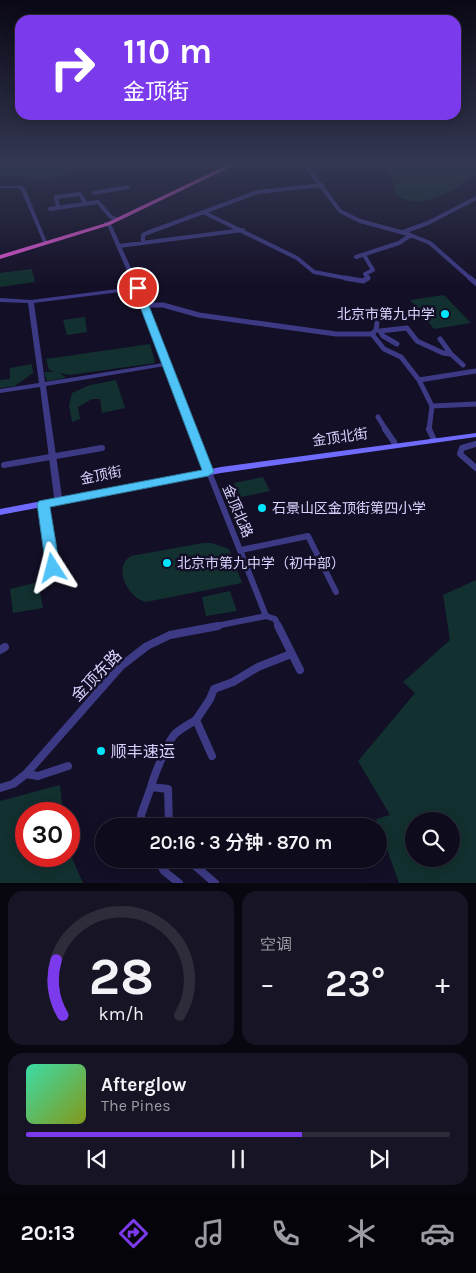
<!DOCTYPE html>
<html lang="zh">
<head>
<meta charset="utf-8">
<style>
	body { margin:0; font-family:Karla,"Noto Sans SC",sans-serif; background:#171425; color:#f1f3f6; height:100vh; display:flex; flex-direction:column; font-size:19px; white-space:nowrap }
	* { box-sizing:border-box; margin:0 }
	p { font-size:16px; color:#9b9ba3 }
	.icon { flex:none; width:28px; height:28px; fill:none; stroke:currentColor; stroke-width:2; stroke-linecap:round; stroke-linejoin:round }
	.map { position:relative; height:883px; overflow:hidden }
	.side { display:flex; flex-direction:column; gap:8px; padding:8px; background:#08060f; flex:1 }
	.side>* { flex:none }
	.hud { position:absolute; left:15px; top:15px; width:446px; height:105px; border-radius:15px; box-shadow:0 2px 12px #0003,0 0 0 1px #2e2b3b; background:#7c3aed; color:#fff; overflow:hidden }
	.fabs { position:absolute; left:405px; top:812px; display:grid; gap:10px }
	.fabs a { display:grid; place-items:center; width:55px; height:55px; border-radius:50%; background:#0e0b1c; box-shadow:0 2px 12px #0003,0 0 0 1px #2e2b3b; font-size:25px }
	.speed { position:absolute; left:15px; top:802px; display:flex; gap:10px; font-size:25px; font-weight:700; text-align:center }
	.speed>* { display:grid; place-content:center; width:65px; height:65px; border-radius:50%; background:#0e0b1c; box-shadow:0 2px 12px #0003,0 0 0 1px #2e2b3b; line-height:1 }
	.speed .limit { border:8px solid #d22; background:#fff; color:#111 }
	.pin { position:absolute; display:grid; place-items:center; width:42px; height:42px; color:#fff; margin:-21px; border:2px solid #fff; border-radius:50%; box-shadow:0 1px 5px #0007 }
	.me { position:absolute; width:55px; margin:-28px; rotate:351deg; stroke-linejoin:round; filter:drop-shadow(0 0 4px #0008) }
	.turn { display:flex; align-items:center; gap:18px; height:105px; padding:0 25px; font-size:22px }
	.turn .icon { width:65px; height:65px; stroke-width:2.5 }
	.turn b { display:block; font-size:35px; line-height:42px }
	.big { font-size:38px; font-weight:600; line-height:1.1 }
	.side .tile { flex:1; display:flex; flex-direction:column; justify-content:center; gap:8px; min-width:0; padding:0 18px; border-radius:15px; background:#171425 }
	.side .dial { align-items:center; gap:0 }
	.dial svg { height:130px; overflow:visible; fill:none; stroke:#2e2b3b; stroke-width:7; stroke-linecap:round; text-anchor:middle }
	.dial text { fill:#f1f3f6; stroke:none }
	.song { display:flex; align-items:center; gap:15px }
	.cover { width:60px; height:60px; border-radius:8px; background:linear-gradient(135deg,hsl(160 70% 55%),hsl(70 70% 35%)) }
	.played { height:5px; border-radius:2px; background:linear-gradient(90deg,#7c3aed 65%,#2e2b3b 65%) }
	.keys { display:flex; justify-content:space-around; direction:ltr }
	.heat { display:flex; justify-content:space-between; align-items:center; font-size:28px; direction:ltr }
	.side .tiles { flex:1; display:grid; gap:8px; grid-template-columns:1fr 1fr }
	.tile:last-child { grid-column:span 2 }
	.trip { position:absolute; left:95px; top:818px; width:292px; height:50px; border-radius:25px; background:#0e0b1c; box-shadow:0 2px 12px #0003,0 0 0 1px #2e2b3b; font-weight:600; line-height:50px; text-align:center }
	.tab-bar { display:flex; height:80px; justify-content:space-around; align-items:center; background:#06040b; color:#9b9ba3 }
	.tab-bar .icon { width:35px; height:35px }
	.tab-bar .current { color:#7c3aed }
	.tab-bar b { font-size:22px; color:#f1f3f6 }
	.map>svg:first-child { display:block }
	.green { fill:#12302f; fill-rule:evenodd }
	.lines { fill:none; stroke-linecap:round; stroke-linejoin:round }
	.minor-far3 { stroke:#3d3a85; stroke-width:4 }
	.minor-far2 { stroke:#3d3a85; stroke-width:5 }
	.minor-far1 { stroke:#3d3a85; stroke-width:6 }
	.minor { stroke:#3d3a85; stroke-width:8 }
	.tertiary { fill:#3d3a85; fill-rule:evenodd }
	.secondary { fill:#6f6bff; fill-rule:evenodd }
	.trunk { fill:#e055d1; fill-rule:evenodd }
	.route { fill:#4fc3f7; stroke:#337fa1 }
	.poi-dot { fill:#00e5ff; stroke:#130f26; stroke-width:2 }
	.labels { text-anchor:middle; stroke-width:5; stroke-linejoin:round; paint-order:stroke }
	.poi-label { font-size:14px; fill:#d9d4ff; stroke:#130f26; text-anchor:start }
	.street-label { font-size:14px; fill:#d9d4ff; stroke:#130f26 }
	.near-street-label { font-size:16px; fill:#d9d4ff; stroke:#130f26 }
	.near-poi-label { font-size:16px; fill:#d9d4ff; stroke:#130f26; text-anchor:start }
</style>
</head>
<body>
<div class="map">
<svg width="476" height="883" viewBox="0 0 476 883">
	<rect width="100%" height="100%" fill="#130f26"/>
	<!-- green -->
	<path class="green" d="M 0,162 L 158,162 L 118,168 L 79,168 L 64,176 L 32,179 L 31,177 L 3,176 L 0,173 Z
		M 386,162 L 476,162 L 476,175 C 465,177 466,183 457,188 C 437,199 415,208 393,194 L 396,192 Z
		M 32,269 L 35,282 L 0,287 L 0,273 Z
		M 444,295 L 471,323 L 434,329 L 410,300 Z
		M 85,317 L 87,332 L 67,335 L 63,320 Z
		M 150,344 L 155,363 L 70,375 L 60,373 L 66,378 L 47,381 L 44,372 L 54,372 L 49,370 L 46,359 Z
		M 32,364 L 33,373 L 15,386 L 0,388 L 0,380 L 10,379 L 10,368 Z
		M 116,380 L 125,408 L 102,413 L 100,399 L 92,399 L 78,407 L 80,419 L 72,422 L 69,405 L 72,393 L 90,385 Z
		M 263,477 L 270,491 L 241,497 L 234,483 Z
		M 203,543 L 211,543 L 229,549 L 242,583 L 146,602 C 128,598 112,567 131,556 Z
		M 476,580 L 476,883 L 399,883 L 376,819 L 390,815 L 358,761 L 415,693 L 403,682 L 450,640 L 443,595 ZM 414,821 L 451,821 L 451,859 L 414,859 Z
		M 38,582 L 43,608 L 13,613 L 10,589 Z
		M 230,591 L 237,611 L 206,616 L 202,597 Z
		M 60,785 L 63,814 L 26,814 L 26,856 L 69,856 L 69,851 L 83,883 L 0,883 L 0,801 Z"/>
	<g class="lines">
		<!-- minor-far3 -->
		<path class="minor-far3" d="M 219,162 L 224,169
			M 303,162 L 340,211 L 360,221 L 408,234 L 430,243 L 471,279
			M 94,193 L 128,187
			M 58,207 L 56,197 L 80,194 L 85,203
			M 50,209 L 98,202 L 111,217 L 116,219
			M 203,212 L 297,258 L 314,272 L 351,279
			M 403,232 L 428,223 L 476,198
			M 143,243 L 143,235 L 147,233 L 258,192 L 322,185
			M 119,246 L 243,230
			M 364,255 L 373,270 L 365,274 L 368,278 L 367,279
			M 356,257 L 399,243 L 411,235"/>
		<!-- minor-far2 -->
		<path class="minor-far2" d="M 345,278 L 363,281 L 368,278
			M 470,278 L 476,283
			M 144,305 L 163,305 L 199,315 L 336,334 L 372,334 L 384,349 L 401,357 L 419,380 L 432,406 L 429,430
			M 372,334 L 376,330 L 377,323
			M 440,339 L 451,354 L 463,365
			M 397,344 L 383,336 L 380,331 L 407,328 L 417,341 L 443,353 L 451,354
			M 419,380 L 476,371
			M 432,406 L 476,404
			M 378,417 L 386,430"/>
		<!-- minor-far1 -->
		<path class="minor-far1" d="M 385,429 L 394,442
			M 429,429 L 434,440
			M 476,444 L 462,448 L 460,454 L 476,468
			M 4,465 L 102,448
			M 209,472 L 266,616
			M 43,504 L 53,568
			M 241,550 L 308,536 L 336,592
			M 266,616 L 275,619 L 279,627
			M 211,627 L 266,616"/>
		<!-- minor -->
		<path class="minor" d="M 278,626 L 300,670
			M 0,650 L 5,647
			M 212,756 L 196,720 L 210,699 L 214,689 L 233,682 L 258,667 L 291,654
			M 26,774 L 38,776 L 68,766
			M 0,788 L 13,784 L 26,774 L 121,666 L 147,646 L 170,635 L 218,626
			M 142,826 L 141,815 L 151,787
			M 169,826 L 168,789 L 151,787 C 153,778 169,738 176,733 C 182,728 189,724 196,720
			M 157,859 L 164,871 L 179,883
			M 187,859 L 215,883"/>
		<!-- tertiary -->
		<path class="tertiary" d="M 0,186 L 20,186 L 25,188 L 47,242 L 47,243 L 43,242 L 21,190 L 19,188 L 0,188 Z
			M 104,222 L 108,222 L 112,226 L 140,288 L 169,362 L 171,364 L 170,365 L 213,472 L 209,474 L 205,472 L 165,366 L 46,386 L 62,497 L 61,499 L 55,499 L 54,497 L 40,387 L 0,393 L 0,389 L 39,383 L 28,303 L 0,302 L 0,298 L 31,300 L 134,287 L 108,227 L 104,224 ZM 135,290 L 163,363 L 45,382 L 34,303 Z"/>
		<!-- secondary -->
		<path class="secondary" d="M 476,433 L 476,437 L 221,473 L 0,515 L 0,509 L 221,467 Z"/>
		<!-- trunk -->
		<path class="trunk" d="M 234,162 L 241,162 L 110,225 L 0,259 L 0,255 L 106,223 Z"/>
	</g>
	<!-- sky -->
	<linearGradient id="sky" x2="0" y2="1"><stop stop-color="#0a0815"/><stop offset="0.57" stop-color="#333752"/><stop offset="1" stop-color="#333752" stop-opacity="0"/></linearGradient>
	<rect width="476" height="286" fill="url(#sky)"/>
	<!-- route -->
	<path class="route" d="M 138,285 L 142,288 L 214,472 L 208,476 L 50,507 L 60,568 L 58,571 L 53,573 L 48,571 L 46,568 L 37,504 L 39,501 L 202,470 L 133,288 Z"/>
	<!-- markers -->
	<g class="poi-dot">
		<circle cx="445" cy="314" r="5"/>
		<circle cx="262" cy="508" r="5"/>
		<circle cx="167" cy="563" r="5"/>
		<circle cx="101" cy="751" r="5"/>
	</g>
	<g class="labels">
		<!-- poi labels -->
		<g class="poi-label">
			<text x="435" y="319" text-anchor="end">北京市第九中学</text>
			<text x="272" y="513">石景山区金顶街第四小学</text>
			<text x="177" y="568">北京市第九中学（初中部）</text>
		</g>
		<!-- street labels -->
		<g class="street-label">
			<text transform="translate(340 437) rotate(-8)" y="5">金顶北街</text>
			<text transform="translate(101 475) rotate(-11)" y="5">金顶街</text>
			<text transform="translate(238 511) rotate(67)" y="5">金顶北路</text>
		</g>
		<!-- near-street labels -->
		<g class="near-street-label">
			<text transform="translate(96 675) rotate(-46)" y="6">金顶东路</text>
		</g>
		<!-- near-poi labels -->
		<g class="near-poi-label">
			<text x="111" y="757">顺丰速运</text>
		</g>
	</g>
</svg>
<div class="fabs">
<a><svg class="icon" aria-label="search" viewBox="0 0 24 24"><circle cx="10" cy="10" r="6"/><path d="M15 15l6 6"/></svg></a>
</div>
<div class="speed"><div class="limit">30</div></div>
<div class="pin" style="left:138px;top:288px;background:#d93025"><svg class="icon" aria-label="arrive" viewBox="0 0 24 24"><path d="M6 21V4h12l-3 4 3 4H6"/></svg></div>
<svg class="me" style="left:53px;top:568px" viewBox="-20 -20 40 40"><path d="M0-17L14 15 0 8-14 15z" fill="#4fc3f7" stroke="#fff" stroke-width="4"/></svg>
<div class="trip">20:16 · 3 分钟 · 870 m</div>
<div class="hud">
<div class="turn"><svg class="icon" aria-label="right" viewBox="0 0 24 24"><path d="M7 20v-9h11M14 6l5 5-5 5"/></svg><div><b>110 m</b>金顶街</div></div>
</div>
</div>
<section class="side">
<div class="tiles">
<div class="tile dial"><svg viewBox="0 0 100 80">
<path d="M14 69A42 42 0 1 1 86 69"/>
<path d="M14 69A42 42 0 0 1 10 35" stroke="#7c3aed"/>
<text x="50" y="56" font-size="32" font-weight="700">28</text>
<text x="50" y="72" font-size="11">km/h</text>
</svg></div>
<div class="tile"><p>空调</p>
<div class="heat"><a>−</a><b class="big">23°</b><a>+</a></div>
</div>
<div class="tile">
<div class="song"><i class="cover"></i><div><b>Afterglow</b><p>The Pines</p></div></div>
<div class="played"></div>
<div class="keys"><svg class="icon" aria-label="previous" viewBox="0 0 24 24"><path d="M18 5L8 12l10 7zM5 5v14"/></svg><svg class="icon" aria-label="pause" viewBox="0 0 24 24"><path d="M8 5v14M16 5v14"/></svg><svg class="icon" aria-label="next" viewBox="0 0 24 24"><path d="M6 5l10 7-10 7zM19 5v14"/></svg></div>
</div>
</div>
</section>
<nav class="tab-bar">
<b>20:13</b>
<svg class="icon current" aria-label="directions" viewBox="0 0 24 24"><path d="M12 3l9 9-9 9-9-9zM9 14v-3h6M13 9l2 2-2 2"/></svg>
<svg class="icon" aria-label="music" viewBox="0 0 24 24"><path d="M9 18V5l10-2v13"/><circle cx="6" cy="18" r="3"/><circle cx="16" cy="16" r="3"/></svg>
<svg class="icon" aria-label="phone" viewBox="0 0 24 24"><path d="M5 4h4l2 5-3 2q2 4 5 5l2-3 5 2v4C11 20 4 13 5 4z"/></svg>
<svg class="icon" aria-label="climate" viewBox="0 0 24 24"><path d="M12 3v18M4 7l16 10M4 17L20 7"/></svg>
<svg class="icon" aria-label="car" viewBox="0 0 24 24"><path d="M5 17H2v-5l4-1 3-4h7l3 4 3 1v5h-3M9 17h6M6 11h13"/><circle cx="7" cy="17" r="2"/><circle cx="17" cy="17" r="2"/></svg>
</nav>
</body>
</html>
